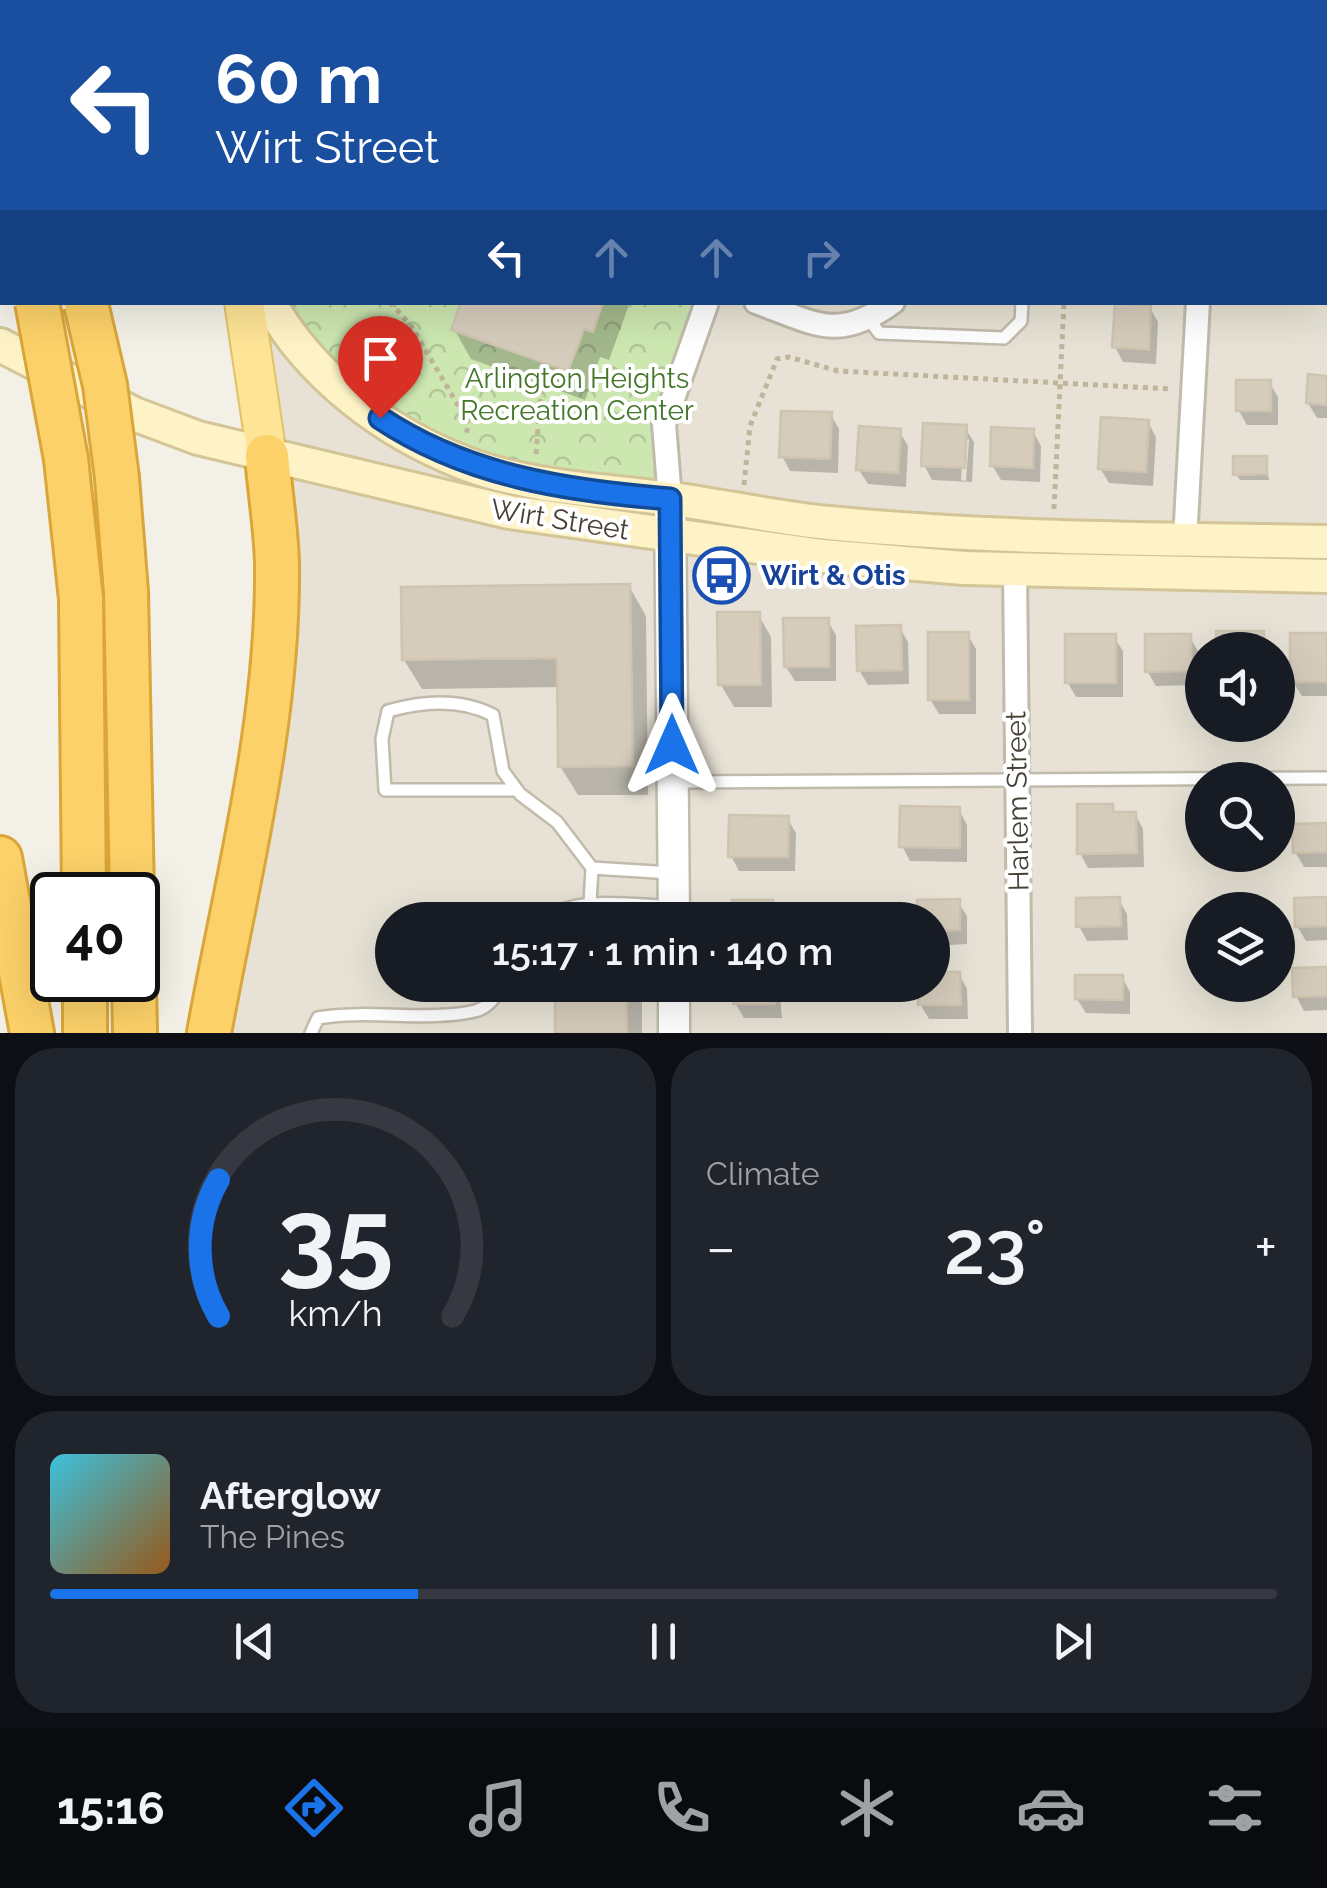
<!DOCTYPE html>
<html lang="en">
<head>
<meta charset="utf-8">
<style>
	body { margin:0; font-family:Raleway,sans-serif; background:#20242c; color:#f1f3f6; height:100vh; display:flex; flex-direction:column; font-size:38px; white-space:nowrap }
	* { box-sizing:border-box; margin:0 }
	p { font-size:32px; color:#9ea1a6 }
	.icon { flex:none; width:55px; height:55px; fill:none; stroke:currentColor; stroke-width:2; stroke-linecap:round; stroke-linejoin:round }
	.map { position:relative; height:1033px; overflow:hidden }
	.sheet { display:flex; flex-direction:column; gap:15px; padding:15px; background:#0d0f14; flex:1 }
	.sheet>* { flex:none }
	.hud { position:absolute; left:0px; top:0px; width:1328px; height:305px; box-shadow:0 10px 40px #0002; background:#1a4fa0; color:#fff; overflow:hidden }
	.controls { position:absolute; left:1185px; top:632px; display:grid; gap:20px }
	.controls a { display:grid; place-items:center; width:110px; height:110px; border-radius:50%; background:#171b24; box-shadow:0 10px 40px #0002; font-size:50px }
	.speed { position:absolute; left:30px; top:872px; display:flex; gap:20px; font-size:50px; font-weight:700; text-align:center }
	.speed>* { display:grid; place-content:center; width:130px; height:130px; border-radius:50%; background:#171b24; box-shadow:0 10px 40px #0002; line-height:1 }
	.speed .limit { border:5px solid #111; border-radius:15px; background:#fff; color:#111 }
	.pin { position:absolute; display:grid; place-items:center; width:85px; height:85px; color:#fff; margin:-102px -42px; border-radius:50% 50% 50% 0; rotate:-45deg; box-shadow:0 0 10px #0007 }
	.pin .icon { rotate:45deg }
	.me { position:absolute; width:110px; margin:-55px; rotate:0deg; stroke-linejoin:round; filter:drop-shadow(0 0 8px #0008) }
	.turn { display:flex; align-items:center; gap:35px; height:210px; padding:0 50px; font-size:45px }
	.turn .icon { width:130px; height:130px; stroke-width:2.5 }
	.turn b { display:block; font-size:70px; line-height:85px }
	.lanes { display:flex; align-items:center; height:95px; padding:0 50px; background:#0003; justify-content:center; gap:50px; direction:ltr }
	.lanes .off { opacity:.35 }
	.big { font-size:75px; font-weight:600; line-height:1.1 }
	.sheet .widget { flex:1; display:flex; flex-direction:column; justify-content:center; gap:15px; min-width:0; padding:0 35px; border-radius:40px; background:#20242c }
	.sheet .dial { align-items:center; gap:0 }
	.dial svg { height:260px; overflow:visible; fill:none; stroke:#363941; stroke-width:7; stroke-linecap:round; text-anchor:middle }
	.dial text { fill:#f1f3f6; stroke:none }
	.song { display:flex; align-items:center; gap:30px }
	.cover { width:120px; height:120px; border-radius:15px; background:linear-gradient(135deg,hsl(190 70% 55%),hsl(30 70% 35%)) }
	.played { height:10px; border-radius:5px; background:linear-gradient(90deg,#1a73e8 30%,#363941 30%) }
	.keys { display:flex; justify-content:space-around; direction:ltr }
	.heat { display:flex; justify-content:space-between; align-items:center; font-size:55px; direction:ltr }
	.sheet .tiles { flex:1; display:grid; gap:15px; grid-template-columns:1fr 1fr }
	.widget:last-child { grid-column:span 2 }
	.trip { position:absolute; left:375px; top:902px; width:575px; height:100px; border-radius:50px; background:#171b24; box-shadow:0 10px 40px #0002; font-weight:600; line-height:100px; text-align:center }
	.dock { display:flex; height:160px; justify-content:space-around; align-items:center; background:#090b0e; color:#9ea1a6 }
	.dock .icon { width:70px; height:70px }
	.dock .on { color:#1a73e8 }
	.dock b { font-size:45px; color:#f1f3f6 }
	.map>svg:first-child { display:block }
	.residential { fill:#e7e2d5; fill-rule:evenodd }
	.forest { fill:url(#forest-crowns) }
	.shadow { fill:#0003; fill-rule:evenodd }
	.building { fill:#d5ccbc; stroke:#cfc4b0; stroke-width:2.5 }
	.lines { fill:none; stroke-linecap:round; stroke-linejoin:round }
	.service-casing { stroke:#c1bbac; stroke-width:16 }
	.minor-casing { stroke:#c1bbac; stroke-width:28 }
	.tertiary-casing { stroke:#c1bbac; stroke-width:35 }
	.secondary-casing { stroke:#d3c597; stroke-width:38 }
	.primary-casing { stroke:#e2c266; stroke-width:42 }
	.motorway-casing { stroke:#dba639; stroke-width:48 }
	.path { stroke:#c0b49b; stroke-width:5; stroke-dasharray:5 5; stroke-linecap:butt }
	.service { stroke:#fff; stroke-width:11 }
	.minor { stroke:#fff; stroke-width:22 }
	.tertiary { stroke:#fff; stroke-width:30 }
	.secondary { stroke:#fef3c6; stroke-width:32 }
	.primary { stroke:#fde496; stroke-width:38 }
	.motorway { stroke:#fcd169; stroke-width:42 }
	.motorway-bridge-casing { stroke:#dba639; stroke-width:48; stroke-linecap:butt }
	.motorway-bridge { stroke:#fcd169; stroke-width:42 }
	.route-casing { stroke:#114b97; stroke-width:25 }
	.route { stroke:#1a73e8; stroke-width:18 }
	.labels { text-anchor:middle; stroke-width:8; stroke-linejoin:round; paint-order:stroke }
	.park-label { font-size:28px; fill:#44772a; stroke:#fff }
	.street-label { font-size:28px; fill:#464036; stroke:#fff }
	.transit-label { font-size:28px; font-weight:bold; fill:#164399; stroke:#fff; text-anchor:start }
</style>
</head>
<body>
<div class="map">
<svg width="1327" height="1033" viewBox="0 0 1327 1033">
	<defs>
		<pattern id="forest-crowns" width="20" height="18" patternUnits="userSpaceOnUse" patternTransform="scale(2.5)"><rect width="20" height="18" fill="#cce7b0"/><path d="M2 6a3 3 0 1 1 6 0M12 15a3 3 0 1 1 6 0" fill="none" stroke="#b1c798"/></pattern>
	</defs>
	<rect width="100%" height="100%" fill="#f3f0e7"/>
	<!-- residential -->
	<path class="residential" d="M 1327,0 L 1327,1033 L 209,1033 L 267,718 L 244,303 L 664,424 L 707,303 L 1325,302 L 1325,2 L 1137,2 ZM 1202,650 L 1278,650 L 1278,725 L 1202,725 ZM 1202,780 L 1278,780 L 1278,855 L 1202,855 ZM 1202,910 L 1278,910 L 1278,985 L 1202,985 ZM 392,920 L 932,920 L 932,985 L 392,985 Z"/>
	<!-- forest -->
	<path class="forest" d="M 155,0 L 1327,0 L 1327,73 L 1325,2 Z
		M 269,303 L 707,303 L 664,424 L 670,499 L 405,435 Z"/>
	<!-- shadow -->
	<path class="shadow" d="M 463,302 L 630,302 L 609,360 L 600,357 L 585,400 L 471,359 L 454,329 Z
		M 1150,308 L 1158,322 L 1156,364 L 1123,362 L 1115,347 Z
		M 1327,378 L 1327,418 L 1317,418 L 1308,403 Z
		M 1269,382 L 1278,397 L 1278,425 L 1247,425 L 1239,411 Z
		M 831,415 L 839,429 L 838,473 L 790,471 L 782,456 Z
		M 1148,422 L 1156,437 L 1153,486 L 1109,483 L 1100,468 Z
		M 965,428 L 974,442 L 972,482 L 932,480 L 924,465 ZM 964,439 L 969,439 L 966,481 L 961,480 Z
		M 899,431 L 908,446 L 906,487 L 868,484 L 859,470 Z
		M 1033,431 L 1041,446 L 1040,482 L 1001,480 L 992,465 Z
		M 1265,458 L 1269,480 L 1240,480 L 1236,474 Z
		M 629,586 L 646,616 L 648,795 L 578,795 L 560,766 L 560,687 L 422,689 L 404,660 Z
		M 758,614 L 771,637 L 772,707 L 734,707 L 721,685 Z
		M 827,620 L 836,635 L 836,681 L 795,681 L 786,667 Z
		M 900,628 L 908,642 L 909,684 L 868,685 L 859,670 Z
		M 967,634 L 976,649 L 976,714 L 939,714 L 930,699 Z
		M 1262,634 L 1271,650 L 1219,650 Z
		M 1189,636 L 1198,651 L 1198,685 L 1156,686 L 1147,671 Z
		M 1327,636 L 1327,696 L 1302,696 L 1293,682 Z
		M 1114,637 L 1123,651 L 1123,697 L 1076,697 L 1068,683 Z
		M 1111,806 L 1116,814 L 1135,814 L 1143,829 L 1144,867 L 1088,868 L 1080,853 Z
		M 959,810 L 967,825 L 967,862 L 910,861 L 902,846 Z
		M 787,818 L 796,833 L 795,871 L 739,871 L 731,856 Z
		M 1327,826 L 1327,867 L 1304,867 L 1295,852 Z
		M 1119,900 L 1127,914 L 1128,940 L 1087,941 L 1079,926 Z
		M 1327,900 L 1327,940 L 1306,941 L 1297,926 Z
		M 958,902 L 967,916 L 967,944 L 932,946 L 932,920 L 921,920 Z
		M 772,903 L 780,920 L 734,920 Z
		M 1327,970 L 1327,1010 L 1304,1011 L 1296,996 Z
		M 959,974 L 967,989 L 968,1019 L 929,1019 L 920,1004 L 920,985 Z
		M 1122,977 L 1130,992 L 1130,1014 L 1086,1013 L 1077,999 Z
		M 557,985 L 642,985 L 642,1033 L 557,1033 Z
		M 735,985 L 779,985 L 782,1018 L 744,1018 L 735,1003 Z"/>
	<!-- building -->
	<path class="building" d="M 461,302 L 603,302 L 593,332 L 584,329 L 568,371 L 451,330 Z
		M 1115,303 L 1151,305 L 1149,350 L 1112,347 Z
		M 1308,374 L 1327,376 L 1327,405 L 1306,403 Z
		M 1236,380 L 1271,380 L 1271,411 L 1236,411 Z
		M 781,411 L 832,412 L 830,459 L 779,457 Z
		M 1101,417 L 1149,420 L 1146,472 L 1098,469 Z
		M 923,423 L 967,425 L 965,468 L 921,466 Z
		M 859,426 L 901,429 L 898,473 L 856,470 Z
		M 991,427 L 1034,429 L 1033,468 L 990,466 Z
		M 1233,456 L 1267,456 L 1267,474 L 1233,475 Z
		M 630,584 L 633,766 L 558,767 L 557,658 L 402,660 L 401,587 Z
		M 717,612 L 760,612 L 761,685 L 718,685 Z
		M 783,618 L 829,618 L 829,667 L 784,667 Z
		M 901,625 L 902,670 L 857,671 L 856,626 Z
		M 1216,631 L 1264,631 L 1264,650 L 1216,650 Z
		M 928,632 L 969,632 L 969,700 L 928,700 Z
		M 1290,633 L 1327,633 L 1327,682 L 1290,682 Z
		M 1065,634 L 1116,634 L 1116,683 L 1065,683 Z
		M 1145,634 L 1191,634 L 1191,671 L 1145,672 Z
		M 1077,804 L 1113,804 L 1113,812 L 1136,812 L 1137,853 L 1077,854 Z
		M 900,806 L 960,807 L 960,848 L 899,847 Z
		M 729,815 L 789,816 L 788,857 L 728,857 Z
		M 1327,823 L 1327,852 L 1293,853 L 1292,824 Z
		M 1120,897 L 1121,926 L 1076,927 L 1076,898 Z
		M 1327,897 L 1327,926 L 1295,927 L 1294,898 Z
		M 960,899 L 960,930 L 932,931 L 932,920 L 918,920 L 917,900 Z
		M 732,900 L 773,900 L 773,920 L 732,920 Z
		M 1327,967 L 1327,996 L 1293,997 L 1292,968 Z
		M 932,972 L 960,972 L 961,1005 L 918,1005 L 918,985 L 932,985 Z
		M 1075,975 L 1123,975 L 1123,1000 L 1075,999 Z
		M 555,985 L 626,985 L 627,1033 L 555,1033 Z
		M 733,985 L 775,985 L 775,1004 L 733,1004 Z"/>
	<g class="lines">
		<defs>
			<path id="service" d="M 693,0 L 694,2
				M 870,320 L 879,333 L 1004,338 L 1021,321 L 1022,302
				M 676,782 L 1327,778
				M 517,790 L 385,790 L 382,739 L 388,711 C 423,701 460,698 493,715 L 503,771 L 520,794 L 557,822 L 592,868 L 590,903
				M 592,868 L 672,873
				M 541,920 C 581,895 628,905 673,907
				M 311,1033 L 318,1018 C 369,1009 427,1022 475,1011 C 487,1008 497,997 500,985"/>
			<path id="minor" d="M 586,0 L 587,2
				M 1325,201 L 1327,201
				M 756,302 C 815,323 837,343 893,302
				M 670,499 L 664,424 L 707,302
				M 1185,540 L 1198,302
				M 1015,569 L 1020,1033"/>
			<path id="tertiary" d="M 670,499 L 674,920
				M 674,985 L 674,1033"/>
			<path id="secondary" d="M 269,302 C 311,377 385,432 464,463 C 529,488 603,490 672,499 C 724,506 776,518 829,523 C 994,539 1161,539 1327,542
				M 0,345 L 134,414 L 198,438 L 509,512 L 822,556 L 964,568 L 1327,576"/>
			<path id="primary" d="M 155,0 L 156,2
				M 244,302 L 267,456"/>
			<path id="motorway" d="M 0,66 L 2,71
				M 0,181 L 2,188
				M 66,459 L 81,599 L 84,895
				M 117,478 L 126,592 L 132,895
				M 0,858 L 32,1033
				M 85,980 L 85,1033
				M 134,980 L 135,1033
				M 209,1033 C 237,879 279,721 277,563 C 276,528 270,492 267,456"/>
		</defs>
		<!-- service casing -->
		<use href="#service" class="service-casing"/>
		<!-- minor casing -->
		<use href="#minor" class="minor-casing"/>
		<!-- tertiary casing -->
		<use href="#tertiary" class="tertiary-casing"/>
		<!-- secondary casing -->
		<use href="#secondary" class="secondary-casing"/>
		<!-- primary casing -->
		<use href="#primary" class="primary-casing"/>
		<!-- motorway casing -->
		<use href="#motorway" class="motorway-casing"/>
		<!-- path -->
		<path class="path" d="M 264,0 L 265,2
			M 492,0 L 494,2
			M 476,2 L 479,0
			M 390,302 L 412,327 L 469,424 L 466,434
			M 536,454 L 543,363
			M 744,485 L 750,426 L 777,359 L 789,357 L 838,371 L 1171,389
			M 1054,509 L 1064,302"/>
		<!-- service -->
		<use href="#service" class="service"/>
		<!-- minor -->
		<use href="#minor" class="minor"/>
		<!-- tertiary -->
		<use href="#tertiary" class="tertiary"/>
		<!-- secondary -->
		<use href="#secondary" class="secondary"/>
		<!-- primary -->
		<use href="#primary" class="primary"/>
		<!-- motorway -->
		<use href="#motorway" class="motorway"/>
		<defs>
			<path id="motorway-bridge" d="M 37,302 L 66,459
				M 86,304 L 105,385 L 117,478"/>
		</defs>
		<!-- motorway-bridge casing -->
		<use href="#motorway-bridge" class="motorway-bridge-casing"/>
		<!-- motorway-bridge -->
		<use href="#motorway-bridge" class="motorway-bridge"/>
	</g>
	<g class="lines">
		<defs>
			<path id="route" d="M 380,418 C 467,476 568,491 670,499 L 672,745"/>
		</defs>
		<!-- route casing -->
		<use href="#route" class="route-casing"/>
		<!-- route -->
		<use href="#route" class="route"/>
	</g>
	<!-- icons -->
	<defs>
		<symbol id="bus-ring" viewBox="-11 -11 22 22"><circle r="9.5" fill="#fff" stroke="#1a4fb4" stroke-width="1.5"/><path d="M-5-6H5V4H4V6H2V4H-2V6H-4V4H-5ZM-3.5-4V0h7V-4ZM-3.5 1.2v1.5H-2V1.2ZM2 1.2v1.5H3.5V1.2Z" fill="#1a4fb4"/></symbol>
	</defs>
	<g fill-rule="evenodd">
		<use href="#bus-ring" x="690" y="544" width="63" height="63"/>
	</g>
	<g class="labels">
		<!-- park labels -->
		<g class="park-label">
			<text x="577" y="388">Arlington Heights<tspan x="577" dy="32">Recreation Center</tspan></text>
		</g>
		<!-- street labels -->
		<g class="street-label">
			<text transform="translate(560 519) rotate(9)" y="10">Wirt Street</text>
			<text transform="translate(1017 801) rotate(-91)" y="10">Harlem Street</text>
		</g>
		<!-- transit labels -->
		<g class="transit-label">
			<text x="761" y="585">Wirt &amp; Otis</text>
		</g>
	</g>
</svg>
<div class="controls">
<a><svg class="icon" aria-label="sound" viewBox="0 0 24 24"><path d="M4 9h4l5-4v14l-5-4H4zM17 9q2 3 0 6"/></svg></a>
<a><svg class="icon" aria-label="search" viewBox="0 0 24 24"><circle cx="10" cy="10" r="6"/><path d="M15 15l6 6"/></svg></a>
<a><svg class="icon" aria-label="layers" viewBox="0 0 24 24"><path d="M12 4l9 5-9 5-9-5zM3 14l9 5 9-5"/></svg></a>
</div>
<div class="speed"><div class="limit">40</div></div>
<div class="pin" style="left:380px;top:418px;background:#d93025"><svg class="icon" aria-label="arrive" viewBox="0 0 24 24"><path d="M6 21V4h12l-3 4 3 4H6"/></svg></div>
<svg class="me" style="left:672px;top:745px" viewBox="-20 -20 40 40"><path d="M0-17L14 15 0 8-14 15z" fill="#1a73e8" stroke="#fff" stroke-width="4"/></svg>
<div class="trip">15:17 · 1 min · 140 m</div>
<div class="hud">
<div class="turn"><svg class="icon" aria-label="left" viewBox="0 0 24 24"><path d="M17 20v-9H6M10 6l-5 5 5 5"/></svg><div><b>60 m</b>Wirt Street</div></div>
<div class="lanes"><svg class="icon" aria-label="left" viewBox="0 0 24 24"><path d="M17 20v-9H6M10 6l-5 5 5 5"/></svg><svg class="icon off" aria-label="ahead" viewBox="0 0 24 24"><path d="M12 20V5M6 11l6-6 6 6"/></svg><svg class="icon off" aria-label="ahead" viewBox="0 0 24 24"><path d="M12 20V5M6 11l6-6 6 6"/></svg><svg class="icon off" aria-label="right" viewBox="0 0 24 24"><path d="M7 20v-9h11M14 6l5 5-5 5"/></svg></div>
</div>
</div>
<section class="sheet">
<div class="tiles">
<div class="widget dial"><svg viewBox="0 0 100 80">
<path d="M14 69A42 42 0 1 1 86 69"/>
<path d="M14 69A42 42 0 0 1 14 27" stroke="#1a73e8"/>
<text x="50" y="56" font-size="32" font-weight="700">35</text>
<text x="50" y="72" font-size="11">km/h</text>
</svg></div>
<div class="widget"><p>Climate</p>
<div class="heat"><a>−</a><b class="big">23°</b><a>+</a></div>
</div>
<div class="widget">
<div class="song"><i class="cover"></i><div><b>Afterglow</b><p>The Pines</p></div></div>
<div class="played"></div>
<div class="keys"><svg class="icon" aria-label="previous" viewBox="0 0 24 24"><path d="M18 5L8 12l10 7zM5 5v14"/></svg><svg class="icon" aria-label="pause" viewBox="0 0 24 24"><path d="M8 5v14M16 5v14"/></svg><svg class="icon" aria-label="next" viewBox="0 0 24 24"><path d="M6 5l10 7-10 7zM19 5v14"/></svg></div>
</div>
</div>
</section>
<nav class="dock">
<b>15:16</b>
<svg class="icon on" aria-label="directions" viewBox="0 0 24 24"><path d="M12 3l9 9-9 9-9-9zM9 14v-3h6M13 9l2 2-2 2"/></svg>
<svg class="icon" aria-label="music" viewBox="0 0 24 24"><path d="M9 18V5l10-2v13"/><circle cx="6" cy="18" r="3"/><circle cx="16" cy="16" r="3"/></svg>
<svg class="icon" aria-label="phone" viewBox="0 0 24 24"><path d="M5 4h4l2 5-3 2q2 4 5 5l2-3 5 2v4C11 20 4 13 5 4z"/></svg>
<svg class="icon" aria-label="climate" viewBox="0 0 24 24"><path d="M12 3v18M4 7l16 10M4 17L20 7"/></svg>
<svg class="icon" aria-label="car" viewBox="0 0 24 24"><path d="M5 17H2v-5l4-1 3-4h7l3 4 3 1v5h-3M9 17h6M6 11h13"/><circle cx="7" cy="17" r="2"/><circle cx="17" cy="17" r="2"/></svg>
<svg class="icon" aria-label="filters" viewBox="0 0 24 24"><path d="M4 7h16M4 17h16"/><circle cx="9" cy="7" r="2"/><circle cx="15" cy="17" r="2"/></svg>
</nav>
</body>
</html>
